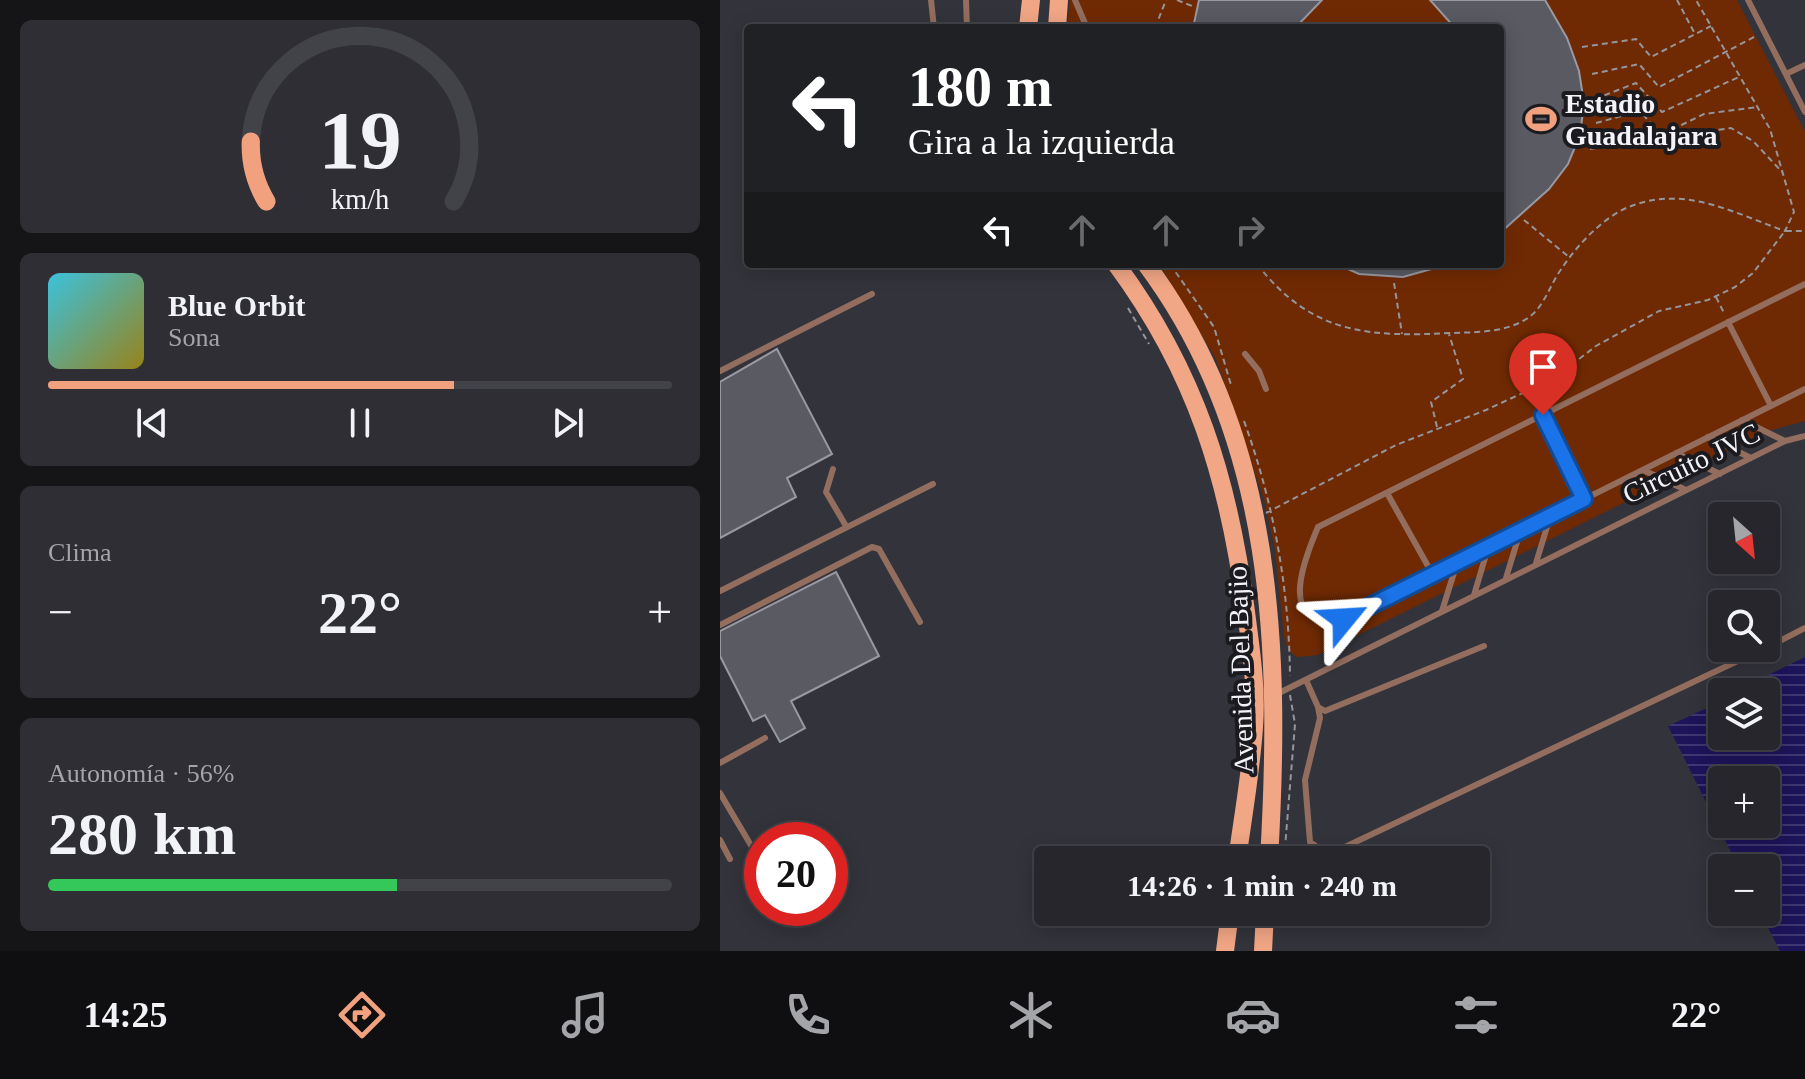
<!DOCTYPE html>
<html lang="es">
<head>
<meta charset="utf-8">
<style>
	body { margin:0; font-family:Georgia,serif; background:#2e2e34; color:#f1f3f6; height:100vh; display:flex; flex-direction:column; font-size:30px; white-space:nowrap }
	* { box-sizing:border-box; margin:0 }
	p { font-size:26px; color:#a4a5a9 }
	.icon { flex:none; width:44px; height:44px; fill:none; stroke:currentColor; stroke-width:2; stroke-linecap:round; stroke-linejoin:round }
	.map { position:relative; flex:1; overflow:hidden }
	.side { display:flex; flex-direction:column; gap:20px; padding:20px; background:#151518; width:720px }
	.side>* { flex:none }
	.hud { position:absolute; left:24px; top:24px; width:760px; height:244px; border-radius:8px; box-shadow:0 4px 20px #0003,0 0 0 2px #424348; background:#202124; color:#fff; overflow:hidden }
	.needle { width:52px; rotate:153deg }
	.tools { position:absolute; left:988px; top:502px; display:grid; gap:16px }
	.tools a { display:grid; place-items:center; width:72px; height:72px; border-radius:8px; background:#26262c; box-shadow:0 4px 20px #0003,0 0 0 2px #424348; font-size:40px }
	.speed { position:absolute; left:24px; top:822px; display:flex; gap:16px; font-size:40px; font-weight:700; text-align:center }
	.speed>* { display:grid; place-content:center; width:104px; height:104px; border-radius:50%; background:#26262c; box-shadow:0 4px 20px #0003,0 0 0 2px #424348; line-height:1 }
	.speed .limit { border:12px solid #d22; background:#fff; color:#111 }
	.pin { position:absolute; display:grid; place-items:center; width:68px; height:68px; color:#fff; margin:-82px -34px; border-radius:50% 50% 50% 0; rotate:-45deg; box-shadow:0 0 8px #0007 }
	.pin .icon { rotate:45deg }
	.me { position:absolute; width:88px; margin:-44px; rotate:63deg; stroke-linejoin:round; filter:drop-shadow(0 0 6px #0008) }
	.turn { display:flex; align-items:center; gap:28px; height:168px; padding:0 32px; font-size:36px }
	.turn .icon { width:104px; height:104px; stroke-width:2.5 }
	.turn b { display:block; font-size:56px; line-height:68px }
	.lanes { display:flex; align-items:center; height:76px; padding:0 32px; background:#0003; justify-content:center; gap:40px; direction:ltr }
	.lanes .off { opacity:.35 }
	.big { font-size:60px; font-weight:600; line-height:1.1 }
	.side .tile { flex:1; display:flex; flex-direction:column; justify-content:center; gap:12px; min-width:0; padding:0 28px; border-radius:12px; background:#2e2e34 }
	.side .dial { align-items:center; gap:0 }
	.dial svg { height:208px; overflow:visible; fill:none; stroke:#424348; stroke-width:7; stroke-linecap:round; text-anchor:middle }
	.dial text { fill:#f1f3f6; stroke:none }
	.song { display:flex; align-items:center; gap:24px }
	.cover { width:96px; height:96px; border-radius:12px; background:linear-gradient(135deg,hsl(190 70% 55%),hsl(50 70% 35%)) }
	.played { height:8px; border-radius:4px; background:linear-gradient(90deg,#f2a17e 65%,#424348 65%) }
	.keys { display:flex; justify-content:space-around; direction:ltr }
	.heat { display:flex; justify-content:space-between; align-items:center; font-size:44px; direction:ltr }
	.charge { height:12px; border-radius:6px; background:linear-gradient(90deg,#34c759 56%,#424348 0) }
	.trip { position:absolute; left:314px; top:846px; width:456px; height:80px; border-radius:8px; background:#26262c; box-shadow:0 4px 20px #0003,0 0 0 2px #424348; font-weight:600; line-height:80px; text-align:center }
	.tab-bar { display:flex; height:128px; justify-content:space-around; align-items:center; background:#0f0f12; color:#a4a5a9 }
	.tab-bar .icon { width:56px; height:56px }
	.tab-bar .current { color:#f2a17e }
	.tab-bar b { font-size:36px; color:#f1f3f6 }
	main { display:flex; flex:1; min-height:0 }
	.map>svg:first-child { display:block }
	.green { fill:#702a03 }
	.water { fill:url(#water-rules); fill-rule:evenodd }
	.building { fill:#595a62; stroke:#9899a3; stroke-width:2 }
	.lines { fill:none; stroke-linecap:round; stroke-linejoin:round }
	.path { stroke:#95959c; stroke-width:2; stroke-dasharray:6 4; stroke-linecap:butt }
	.lane { stroke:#936e5e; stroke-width:6 }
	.primary { stroke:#f1a685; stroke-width:18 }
	.route-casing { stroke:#114b97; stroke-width:20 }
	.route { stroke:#1a73e8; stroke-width:14 }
	.labels { text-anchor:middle; stroke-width:8; stroke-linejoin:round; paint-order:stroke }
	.poi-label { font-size:28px; font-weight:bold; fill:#f3f3f9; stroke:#1b1b1f; text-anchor:start }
	.street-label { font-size:28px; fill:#f3f3f9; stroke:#1b1b1f }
</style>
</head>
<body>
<main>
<section class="side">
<div class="tile dial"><svg viewBox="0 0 100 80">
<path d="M14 69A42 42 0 1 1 86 69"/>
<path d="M14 69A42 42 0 0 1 8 46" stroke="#f2a17e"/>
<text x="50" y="56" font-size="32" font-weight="700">19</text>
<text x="50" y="72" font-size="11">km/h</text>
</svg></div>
<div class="tile">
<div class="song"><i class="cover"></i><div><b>Blue Orbit</b><p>Sona</p></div></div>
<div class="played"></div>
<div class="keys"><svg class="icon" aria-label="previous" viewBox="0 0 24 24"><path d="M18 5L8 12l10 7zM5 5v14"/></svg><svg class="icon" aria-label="pause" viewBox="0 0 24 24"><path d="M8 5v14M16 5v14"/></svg><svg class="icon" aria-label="next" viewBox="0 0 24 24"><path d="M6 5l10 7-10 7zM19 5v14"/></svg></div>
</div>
<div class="tile"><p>Clima</p>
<div class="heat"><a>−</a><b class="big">22°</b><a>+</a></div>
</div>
<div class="tile"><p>Autonomía · 56%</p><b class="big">280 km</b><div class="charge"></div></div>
</section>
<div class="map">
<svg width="1085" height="951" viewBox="0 0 1085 951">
	<defs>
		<pattern id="water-rules" width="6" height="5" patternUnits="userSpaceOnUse" patternTransform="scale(2)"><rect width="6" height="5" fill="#1d145a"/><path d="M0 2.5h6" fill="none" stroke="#3e3772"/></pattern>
	</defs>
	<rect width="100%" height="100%" fill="#33333b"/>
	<!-- green -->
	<path class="green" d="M 350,0 L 1017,0 L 1085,132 L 1085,421 L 1048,431 L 598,655 L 577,657 L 568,650 L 564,636 L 555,550 L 544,499 L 496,359 L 439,264 L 780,264 L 780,28 L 347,28 Z"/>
	<!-- water -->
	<path class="water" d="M 1085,657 L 1085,951 L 1060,951 L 1040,912 L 1046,912 L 1046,868 L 1019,868 L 948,726 L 1002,701 L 1002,736 L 1046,736 L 1046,692 L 1026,692 L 1048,675 ZM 1002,780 L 1046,780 L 1046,824 L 1002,824 Z"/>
	<!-- building -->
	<path class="building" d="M 479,0 L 602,0 L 575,28 L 473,28 Z
		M 710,0 L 825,0 L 847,38 L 859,71 L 864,103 L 860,135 L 848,164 L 829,189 L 780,233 L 780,28 L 735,28 Z
		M 617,264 L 721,264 L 722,266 L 683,277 L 639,274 Z
		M 57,349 L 112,454 L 67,478 L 76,497 L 0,538 L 0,382 Z
		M 116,572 L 159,656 L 71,701 L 85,728 L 60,742 L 45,715 L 33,721 L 0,656 L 0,631 Z"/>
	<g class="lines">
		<!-- path -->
		<path class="path" d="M 457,0 L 472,6
			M 957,0 L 975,34
			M 435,28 L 446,0
			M 862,47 L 916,39 L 931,57 L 991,26
			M 872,74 L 919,64 L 939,87 L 1036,36
			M 875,99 L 916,83 L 942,112 L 1021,76
			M 876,123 L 920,111 L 941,135 L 984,114 L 1038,107
			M 870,149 L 1011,128 L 1033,141 L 1063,173
			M 804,220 L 849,257
			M 450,264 L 494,327 L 511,385
			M 537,264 C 592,335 649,337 732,333 C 757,332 785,333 808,318 C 825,306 830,284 842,268 C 858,244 886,214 914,205 C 968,186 1016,214 1065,231 L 1074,212 L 1050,129 L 976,0
			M 674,283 L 682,334
			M 996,297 L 1004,313
			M 408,308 L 429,344
			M 809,391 L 818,406
			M 524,421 C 554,504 569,588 570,676
			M 717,427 L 711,402 L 743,379 L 729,334
			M 546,513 L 676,445 L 766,410 L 833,379 L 876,346 L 939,311 L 988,300 L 1015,287 L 1033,273 L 1065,231 L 1085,231
			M 564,860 L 575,724 L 570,695"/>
		<!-- lane -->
		<path class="lane" d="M 211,0 L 214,28
			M 246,0 L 247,28
			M 355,0 L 367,28
			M 1028,0 L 1085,112
			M 1066,74 L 1085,65
			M 1085,284 L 598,527 C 583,562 556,631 624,619 L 1085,389
			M 1008,322 L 1051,406
			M 525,354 L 539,371 L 546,389
			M 0,371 L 152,294
			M 823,415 L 864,499
			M 1022,420 L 1065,441
			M 988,437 L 1031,458
			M 956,453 L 1000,474
			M 113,469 L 106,492 L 126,526
			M 923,470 L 966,490
			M 667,493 L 713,575
			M 816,563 L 830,517
			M 786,578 L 800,532
			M 0,591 L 213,484
			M 754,595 L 768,548
			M 722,611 L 737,563
			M 0,625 L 152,547 L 159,549 L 200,622
			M 1046,648 L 1085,628
			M 586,680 L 598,707 L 605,711 L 764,646
			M 557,694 L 1065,441 L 1085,436
			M 598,707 L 600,718 L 585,780 L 590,842 L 608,855 L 1045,648
			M 0,763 L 45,738
			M 0,793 L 32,847
			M 0,840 L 10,859"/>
		<!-- primary -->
		<path class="primary" d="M 308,28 L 311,0
			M 337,28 L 339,0
			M 396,264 C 476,372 509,480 526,612 C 531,650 537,689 534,727 C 531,772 523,816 517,860
			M 426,264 C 556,438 561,652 549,860
			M 505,951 L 510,912
			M 543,951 L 545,912"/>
	</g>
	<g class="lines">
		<defs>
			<path id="route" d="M 624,619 L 864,499 L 823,415"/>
		</defs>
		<!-- route casing -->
		<use href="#route" class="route-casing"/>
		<!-- route -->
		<use href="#route" class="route"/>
	</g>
	<!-- icons -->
	<defs>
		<symbol id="stadium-bare" viewBox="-9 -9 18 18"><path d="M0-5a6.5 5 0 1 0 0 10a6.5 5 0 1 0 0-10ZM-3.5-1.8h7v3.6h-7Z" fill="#f2a17e" stroke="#1b1b1f" stroke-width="2.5" paint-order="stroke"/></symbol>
	</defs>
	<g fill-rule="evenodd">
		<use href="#stadium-bare" x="799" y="97" width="44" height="44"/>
	</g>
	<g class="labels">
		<!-- poi labels -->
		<g class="poi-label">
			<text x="845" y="113">Estadio<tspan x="845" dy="32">Guadalajara</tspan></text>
		</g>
		<!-- street labels -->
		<g class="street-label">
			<text transform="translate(971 463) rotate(-26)" y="10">Circuito JVC</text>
			<text transform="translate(520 670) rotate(-92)" y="10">Avenida Del Bajio</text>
		</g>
	</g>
</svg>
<div class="tools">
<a><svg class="needle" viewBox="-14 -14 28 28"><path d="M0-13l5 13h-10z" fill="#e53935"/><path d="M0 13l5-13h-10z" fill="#a4a5a9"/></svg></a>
<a><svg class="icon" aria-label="search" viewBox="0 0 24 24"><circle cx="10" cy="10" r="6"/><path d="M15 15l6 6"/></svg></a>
<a><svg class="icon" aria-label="layers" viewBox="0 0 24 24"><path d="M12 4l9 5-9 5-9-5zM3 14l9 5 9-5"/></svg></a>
<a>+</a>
<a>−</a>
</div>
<div class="speed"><div class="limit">20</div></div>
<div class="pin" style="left:823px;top:415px;background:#d93025"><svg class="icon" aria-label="arrive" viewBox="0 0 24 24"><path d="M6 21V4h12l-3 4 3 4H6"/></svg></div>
<svg class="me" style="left:624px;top:619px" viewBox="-20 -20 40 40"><path d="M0-17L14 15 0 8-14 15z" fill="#1a73e8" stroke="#fff" stroke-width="4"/></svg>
<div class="trip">14:26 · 1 min · 240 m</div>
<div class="hud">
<div class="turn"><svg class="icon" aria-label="left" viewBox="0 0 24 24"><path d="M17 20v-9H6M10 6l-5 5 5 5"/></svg><div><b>180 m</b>Gira a la izquierda</div></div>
<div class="lanes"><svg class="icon" aria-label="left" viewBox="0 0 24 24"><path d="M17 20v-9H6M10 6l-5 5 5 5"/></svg><svg class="icon off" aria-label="ahead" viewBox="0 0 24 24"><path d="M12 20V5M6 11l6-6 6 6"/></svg><svg class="icon off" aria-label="ahead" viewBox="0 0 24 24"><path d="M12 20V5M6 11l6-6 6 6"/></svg><svg class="icon off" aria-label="right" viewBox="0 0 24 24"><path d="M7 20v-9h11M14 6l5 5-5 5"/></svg></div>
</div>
</div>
</main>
<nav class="tab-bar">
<b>14:25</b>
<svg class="icon current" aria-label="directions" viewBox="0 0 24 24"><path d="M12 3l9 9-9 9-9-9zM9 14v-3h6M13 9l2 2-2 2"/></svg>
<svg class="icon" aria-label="music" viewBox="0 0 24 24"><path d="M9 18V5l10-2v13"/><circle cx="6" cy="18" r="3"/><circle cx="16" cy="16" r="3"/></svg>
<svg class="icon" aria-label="phone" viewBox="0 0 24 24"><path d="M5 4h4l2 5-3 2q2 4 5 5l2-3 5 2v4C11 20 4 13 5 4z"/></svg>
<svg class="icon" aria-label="climate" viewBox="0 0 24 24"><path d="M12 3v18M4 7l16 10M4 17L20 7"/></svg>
<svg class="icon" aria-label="car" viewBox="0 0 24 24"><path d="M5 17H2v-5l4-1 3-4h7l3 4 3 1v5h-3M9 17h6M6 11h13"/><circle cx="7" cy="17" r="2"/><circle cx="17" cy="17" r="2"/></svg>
<svg class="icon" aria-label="filters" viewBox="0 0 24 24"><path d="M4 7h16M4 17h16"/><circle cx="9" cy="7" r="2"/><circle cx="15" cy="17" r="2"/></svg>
<b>22°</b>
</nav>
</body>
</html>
